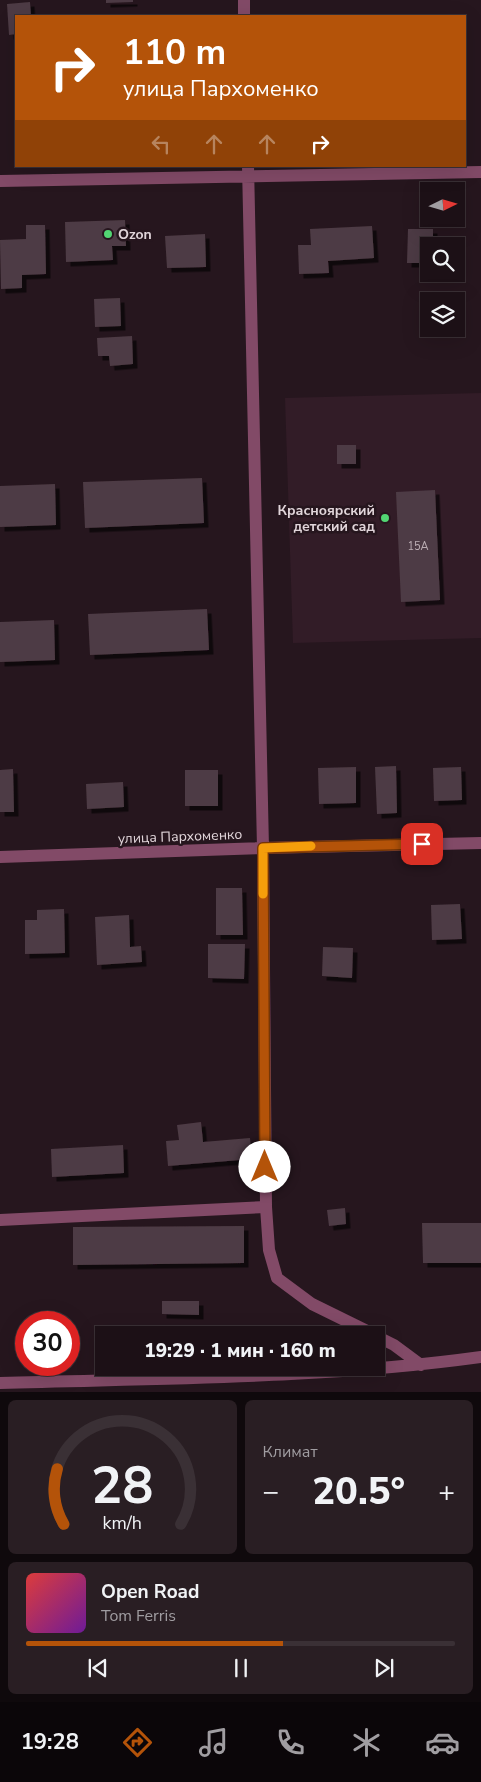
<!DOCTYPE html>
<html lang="ru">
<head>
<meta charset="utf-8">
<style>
	body { margin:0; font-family:"Nunito Sans",sans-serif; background:#291e23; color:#f1f3f6; height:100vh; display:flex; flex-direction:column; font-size:19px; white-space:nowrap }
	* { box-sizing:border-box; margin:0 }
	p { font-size:16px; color:#a09da1 }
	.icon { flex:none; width:28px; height:28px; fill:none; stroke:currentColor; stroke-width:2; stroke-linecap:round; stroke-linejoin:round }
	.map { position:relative; height:1392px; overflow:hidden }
	.sheet { display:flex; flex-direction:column; gap:8px; padding:8px; background:#0f090c; flex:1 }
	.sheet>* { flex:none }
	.top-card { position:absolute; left:15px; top:15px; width:451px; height:152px; border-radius:0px; box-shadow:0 5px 20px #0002,0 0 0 1px #3a3035; background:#b45309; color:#fff; overflow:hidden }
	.needle { width:32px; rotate:85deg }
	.tools { position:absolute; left:420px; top:182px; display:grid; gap:10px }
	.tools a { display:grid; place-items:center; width:45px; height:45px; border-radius:0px; background:#1c1016; box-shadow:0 5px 20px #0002,0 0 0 1px #3a3035; font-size:25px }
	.speed { position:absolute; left:15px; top:1311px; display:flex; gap:10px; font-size:25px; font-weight:700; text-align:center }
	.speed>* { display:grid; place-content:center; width:65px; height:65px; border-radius:50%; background:#1c1016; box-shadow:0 5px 20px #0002,0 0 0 1px #3a3035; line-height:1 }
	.speed .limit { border:8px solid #d22; background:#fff; color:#111 }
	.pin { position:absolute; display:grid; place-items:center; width:42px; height:42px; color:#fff; margin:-21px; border-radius:10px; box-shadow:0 2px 8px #0006 }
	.me { position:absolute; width:55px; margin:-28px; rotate:0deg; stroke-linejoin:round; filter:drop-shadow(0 0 4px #0008) }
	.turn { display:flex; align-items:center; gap:18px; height:105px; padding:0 25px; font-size:22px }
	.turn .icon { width:65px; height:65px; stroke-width:2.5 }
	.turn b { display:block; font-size:35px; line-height:42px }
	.lanes { display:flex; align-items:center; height:48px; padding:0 25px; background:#0003; justify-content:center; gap:25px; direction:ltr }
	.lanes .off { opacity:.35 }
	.big { font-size:38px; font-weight:800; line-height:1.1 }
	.sheet .card { flex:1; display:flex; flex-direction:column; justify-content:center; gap:8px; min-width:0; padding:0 18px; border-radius:8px; background:#291e23 }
	.sheet .dial { align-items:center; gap:0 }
	.dial svg { height:130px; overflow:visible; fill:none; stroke:#3a3035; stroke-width:7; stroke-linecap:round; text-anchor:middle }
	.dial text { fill:#f1f3f6; stroke:none }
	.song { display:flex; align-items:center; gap:15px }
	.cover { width:60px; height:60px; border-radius:8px; background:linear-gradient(135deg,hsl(0 70% 55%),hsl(280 70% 35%)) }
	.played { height:5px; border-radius:2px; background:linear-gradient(90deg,#b45309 60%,#3a3035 60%) }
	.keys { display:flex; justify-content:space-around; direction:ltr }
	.heat { display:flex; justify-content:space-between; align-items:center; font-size:28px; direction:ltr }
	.sheet .tiles { flex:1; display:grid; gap:8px; grid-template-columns:1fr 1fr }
	.card:last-child { grid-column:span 2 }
	.trip { position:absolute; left:95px; top:1326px; width:290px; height:50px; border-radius:0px; background:#1c1016; box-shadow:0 5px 20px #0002,0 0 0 1px #3a3035; font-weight:800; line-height:50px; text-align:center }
	.dock { display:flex; height:80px; justify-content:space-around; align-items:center; background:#0b0609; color:#a09da1 }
	.dock .icon { width:35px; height:35px }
	.dock .current { color:#b45309 }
	.dock b { font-size:22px; color:#f1f3f6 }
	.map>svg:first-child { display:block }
	.built { fill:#321c27 }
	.building { fill:#4d3b44; filter:url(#shadow) }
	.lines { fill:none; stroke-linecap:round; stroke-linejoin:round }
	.street { stroke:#824a67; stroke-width:12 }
	.route-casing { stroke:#753606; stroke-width:12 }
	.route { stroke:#b45309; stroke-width:9 }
	.slow { stroke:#f59e0b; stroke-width:9 }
	.poi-dot { fill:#52d673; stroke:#26161e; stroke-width:2 }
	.labels { text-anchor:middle; stroke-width:5; stroke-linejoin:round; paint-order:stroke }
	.number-label { font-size:11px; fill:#bcaeb4 }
	.poi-label { font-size:14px; font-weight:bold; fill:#e1d5da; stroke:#26161e; text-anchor:start }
	.street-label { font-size:14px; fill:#e1d5da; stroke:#26161e }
</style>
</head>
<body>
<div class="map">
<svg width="481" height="1392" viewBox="0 0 481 1392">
	<defs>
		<filter id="shadow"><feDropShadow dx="4.5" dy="4.5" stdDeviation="0" flood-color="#0009"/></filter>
	</defs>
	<rect width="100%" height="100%" fill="#26161e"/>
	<!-- built -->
	<path class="built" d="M 481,393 L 481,638 L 293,643 L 285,398 Z"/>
	<!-- building -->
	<path class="building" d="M 106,0 L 133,0 L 133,2 L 106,3 Z
		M 30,2 L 31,16 L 16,16 L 16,34 L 9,35 L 7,4 Z
		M 125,220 L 126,246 L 112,246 L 113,260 L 66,262 L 65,222 Z
		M 26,225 L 45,225 L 46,274 L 22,275 L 22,288 L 1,289 L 0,240 L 26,239 Z
		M 372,226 L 374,258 L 328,261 L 329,273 L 299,274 L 298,245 L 311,245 L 310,229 Z
		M 408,229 L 433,229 L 433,246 L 429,246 L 429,263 L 407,263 Z
		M 205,234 L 206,267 L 167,268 L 165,236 Z
		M 120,298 L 121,326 L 95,327 L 94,299 Z
		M 132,336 L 133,364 L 110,366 L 109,356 L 98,356 L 97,338 Z
		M 337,445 L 356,445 L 356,464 L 337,464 Z
		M 202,478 L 204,523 L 85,528 L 83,482 Z
		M 55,484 L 56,525 L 0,527 L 0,486 Z
		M 435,490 L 440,600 L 401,602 L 396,492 Z
		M 207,609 L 209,650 L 90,655 L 88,614 Z
		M 54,620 L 55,660 L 0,662 L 0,622 Z
		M 396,766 L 397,813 L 377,814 L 375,767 Z
		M 356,767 L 356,803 L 319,804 L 318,768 Z
		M 461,767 L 462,800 L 434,801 L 433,768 Z
		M 13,769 L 14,812 L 0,812 L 0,770 Z
		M 185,770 L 218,770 L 218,806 L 185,806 Z
		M 123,782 L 124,807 L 87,809 L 86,784 Z
		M 216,888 L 242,888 L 243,935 L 216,935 Z
		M 460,904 L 462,939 L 432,940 L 431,905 Z
		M 64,909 L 65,953 L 25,954 L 25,920 L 37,920 L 37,910 Z
		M 129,915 L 130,947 L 141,946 L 142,962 L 97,965 L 95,917 Z
		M 208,944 L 245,944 L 244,979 L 208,978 Z
		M 323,947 L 353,948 L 352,978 L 322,976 Z
		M 201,1122 L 203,1142 L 250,1138 L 252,1159 L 168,1166 L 166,1141 L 179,1140 L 177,1125 Z
		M 123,1145 L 124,1173 L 52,1177 L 51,1149 Z
		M 345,1208 L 346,1224 L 329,1226 L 327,1210 Z
		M 422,1223 L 481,1223 L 481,1263 L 423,1263 Z
		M 244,1226 L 244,1263 L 73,1265 L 73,1227 Z
		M 162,1301 L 199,1301 L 199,1315 L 162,1314 Z"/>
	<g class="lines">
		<!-- street -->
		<path class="street" d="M 244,0 L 244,16
			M 248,166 L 263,848 L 266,1207 L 269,1250 L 277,1278 L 312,1304 L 375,1335
			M 0,181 L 481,172
			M 0,857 L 263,848 L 481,843
			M 0,1220 L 266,1207
			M 376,1336 L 394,1345 L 421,1365
			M 0,1383 C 160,1378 322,1379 481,1357"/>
	</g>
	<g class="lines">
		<defs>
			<path id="route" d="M 265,1167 L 263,848 L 422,844"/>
		</defs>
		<!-- route casing -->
		<use href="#route" class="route-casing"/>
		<!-- route -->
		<use href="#route" class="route"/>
		<!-- slow -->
		<path class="slow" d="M 263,894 L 263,848 L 311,846"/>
	</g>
	<!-- markers -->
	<g class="poi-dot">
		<circle cx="108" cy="234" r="5"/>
		<circle cx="385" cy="518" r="5"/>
	</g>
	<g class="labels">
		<!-- number labels -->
		<g class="number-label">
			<text x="418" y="550">15А</text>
		</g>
		<!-- poi labels -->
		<g class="poi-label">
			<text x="118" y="239">Ozon</text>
			<text x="375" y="515" text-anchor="end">Красноярский<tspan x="375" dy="16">детский сад</tspan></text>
		</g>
		<!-- street labels -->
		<g class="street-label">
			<text transform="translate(180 836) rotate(-2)" y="5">улица Пархоменко</text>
		</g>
	</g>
</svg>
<div class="tools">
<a><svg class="needle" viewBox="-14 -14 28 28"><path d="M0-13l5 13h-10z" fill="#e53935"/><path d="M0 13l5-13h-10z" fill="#a09da1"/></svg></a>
<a><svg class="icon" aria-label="search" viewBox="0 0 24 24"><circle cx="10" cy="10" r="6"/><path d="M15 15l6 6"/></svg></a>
<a><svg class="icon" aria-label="layers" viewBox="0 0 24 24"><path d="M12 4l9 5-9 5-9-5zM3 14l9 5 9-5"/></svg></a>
</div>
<div class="speed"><div class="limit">30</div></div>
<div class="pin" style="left:422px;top:844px;background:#d93025"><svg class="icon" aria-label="arrive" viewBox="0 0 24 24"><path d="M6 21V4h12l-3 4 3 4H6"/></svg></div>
<svg class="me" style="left:265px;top:1167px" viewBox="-20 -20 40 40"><circle r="19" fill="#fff"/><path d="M0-13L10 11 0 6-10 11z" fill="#b45309"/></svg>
<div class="trip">19:29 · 1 мин · 160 m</div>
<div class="top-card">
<div class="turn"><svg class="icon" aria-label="right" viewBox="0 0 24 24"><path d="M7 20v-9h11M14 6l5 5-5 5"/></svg><div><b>110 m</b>улица Пархоменко</div></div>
<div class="lanes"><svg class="icon off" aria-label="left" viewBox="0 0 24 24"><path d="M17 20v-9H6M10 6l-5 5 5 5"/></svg><svg class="icon off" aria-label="ahead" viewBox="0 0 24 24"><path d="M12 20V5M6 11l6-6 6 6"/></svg><svg class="icon off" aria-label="ahead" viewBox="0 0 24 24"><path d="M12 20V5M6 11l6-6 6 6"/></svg><svg class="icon" aria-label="right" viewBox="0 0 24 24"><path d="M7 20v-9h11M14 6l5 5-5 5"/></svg></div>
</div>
</div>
<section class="sheet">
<div class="tiles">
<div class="card dial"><svg viewBox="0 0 100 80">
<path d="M14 69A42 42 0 1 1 86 69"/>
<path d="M14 69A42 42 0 0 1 10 35" stroke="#b45309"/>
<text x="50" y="56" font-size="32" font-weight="700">28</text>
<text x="50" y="72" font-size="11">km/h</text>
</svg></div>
<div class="card"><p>Климат</p>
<div class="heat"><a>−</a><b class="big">20.5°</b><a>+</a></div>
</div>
<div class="card">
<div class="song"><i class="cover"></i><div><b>Open Road</b><p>Tom Ferris</p></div></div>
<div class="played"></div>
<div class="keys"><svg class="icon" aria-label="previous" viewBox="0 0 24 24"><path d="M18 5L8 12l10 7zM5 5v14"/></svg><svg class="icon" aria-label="pause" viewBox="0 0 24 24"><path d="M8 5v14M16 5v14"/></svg><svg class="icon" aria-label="next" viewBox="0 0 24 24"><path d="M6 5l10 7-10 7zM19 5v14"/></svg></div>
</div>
</div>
</section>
<nav class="dock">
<b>19:28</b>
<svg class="icon current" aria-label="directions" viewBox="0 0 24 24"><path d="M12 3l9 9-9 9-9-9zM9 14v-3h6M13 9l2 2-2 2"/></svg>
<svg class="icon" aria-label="music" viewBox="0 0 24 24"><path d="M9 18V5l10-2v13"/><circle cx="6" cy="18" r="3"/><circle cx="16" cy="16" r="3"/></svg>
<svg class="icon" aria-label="phone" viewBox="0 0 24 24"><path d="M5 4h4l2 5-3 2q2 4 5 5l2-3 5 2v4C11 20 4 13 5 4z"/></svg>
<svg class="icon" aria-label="climate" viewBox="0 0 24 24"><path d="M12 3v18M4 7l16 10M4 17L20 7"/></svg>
<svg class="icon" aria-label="car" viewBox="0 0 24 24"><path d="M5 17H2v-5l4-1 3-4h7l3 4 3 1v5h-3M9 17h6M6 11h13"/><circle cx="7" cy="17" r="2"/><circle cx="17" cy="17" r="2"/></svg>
</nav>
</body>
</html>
